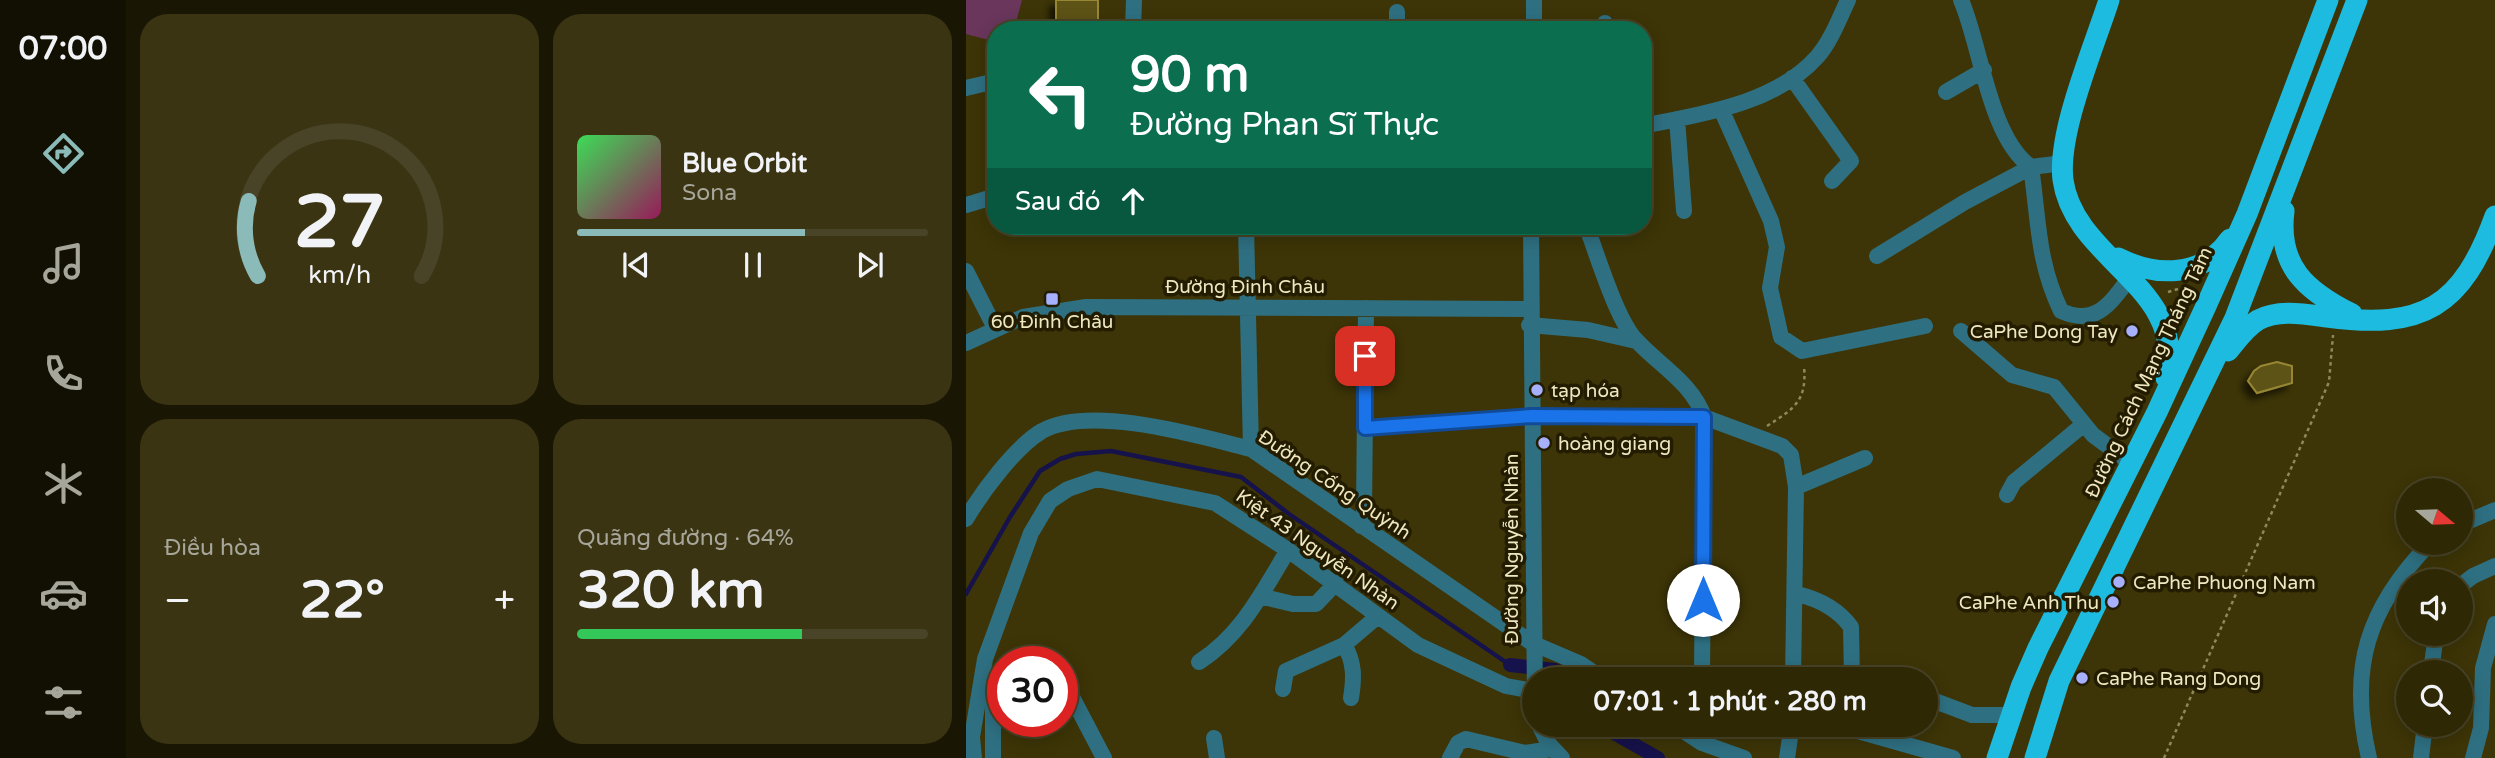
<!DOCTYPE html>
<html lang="vi">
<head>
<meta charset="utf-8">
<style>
	body { margin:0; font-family:"Varela Round",sans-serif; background:#3a3413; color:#f1f3f6; height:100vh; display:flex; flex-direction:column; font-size:26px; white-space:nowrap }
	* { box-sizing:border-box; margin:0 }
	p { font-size:23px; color:#a7a69a }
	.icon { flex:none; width:38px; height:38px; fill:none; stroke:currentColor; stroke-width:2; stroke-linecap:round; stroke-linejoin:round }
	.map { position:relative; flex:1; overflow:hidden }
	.details { display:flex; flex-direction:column; gap:14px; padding:14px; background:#191603; width:840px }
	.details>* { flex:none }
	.hud { position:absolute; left:21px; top:21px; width:665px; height:214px; border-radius:28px; box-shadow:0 4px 18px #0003,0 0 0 2px #494427; background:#0b6e4f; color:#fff; overflow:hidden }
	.needle { width:46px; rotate:109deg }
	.buttons { position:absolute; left:1430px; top:478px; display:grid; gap:14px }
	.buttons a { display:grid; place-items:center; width:77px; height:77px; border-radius:50%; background:#2e2805; box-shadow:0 4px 18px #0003,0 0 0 2px #494427; font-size:35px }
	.speed { position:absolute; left:21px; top:646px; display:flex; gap:14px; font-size:35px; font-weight:700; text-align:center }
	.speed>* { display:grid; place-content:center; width:91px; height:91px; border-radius:50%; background:#2e2805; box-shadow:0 4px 18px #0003,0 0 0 2px #494427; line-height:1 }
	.speed .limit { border:10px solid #d22; background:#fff; color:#111 }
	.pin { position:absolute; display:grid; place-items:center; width:60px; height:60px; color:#fff; margin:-30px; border-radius:14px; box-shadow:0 4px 10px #0006 }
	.me { position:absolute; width:77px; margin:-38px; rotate:0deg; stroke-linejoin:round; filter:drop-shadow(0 0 5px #0008) }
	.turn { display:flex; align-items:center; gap:24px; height:147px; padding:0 28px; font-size:32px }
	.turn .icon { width:91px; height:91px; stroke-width:2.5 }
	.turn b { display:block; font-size:49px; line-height:60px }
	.then { display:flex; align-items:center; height:66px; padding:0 28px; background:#0003; gap:14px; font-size:26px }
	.big { font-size:52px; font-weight:700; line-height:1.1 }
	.details .card { flex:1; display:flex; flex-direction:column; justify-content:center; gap:10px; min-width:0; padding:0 24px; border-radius:28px; background:#3a3413 }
	.details .dial { align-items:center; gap:0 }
	.dial svg { height:182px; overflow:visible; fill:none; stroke:#494427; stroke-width:7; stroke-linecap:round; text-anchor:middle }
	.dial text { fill:#f1f3f6; stroke:none }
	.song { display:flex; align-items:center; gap:21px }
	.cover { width:84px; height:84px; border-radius:10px; background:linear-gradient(135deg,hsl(130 70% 55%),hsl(330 70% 35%)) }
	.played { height:7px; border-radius:4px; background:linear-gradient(90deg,#8bbbb9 65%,#494427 65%) }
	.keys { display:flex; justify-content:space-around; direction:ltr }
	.heat { display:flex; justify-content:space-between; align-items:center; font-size:38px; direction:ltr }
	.charge { height:10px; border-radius:5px; background:linear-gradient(90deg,#34c759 64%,#494427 0) }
	.details .tiles { flex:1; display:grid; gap:14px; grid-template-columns:repeat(2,1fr) }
	.trip { position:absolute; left:556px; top:667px; width:416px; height:70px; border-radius:35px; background:#2e2805; box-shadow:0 4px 18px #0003,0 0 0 2px #494427; font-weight:700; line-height:70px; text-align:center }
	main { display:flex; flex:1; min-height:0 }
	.dock { display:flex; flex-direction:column; width:126px; justify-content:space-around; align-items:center; background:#121002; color:#a7a69a }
	.dock .icon { width:49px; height:49px }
	.dock .on { color:#8bbbb9 }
	.dock b { font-size:32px; color:#f1f3f6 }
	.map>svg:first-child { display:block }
	.green { fill:#6a365c }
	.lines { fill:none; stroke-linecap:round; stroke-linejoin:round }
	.stream { stroke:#16124b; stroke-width:4.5 }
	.canal { stroke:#16124b; stroke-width:14 }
	.building { fill:#5d5214; stroke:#978735; stroke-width:2; filter:url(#shadow) }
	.path { stroke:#90885d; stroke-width:2.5; stroke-dasharray:3.5 3.5; stroke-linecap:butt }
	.minor { stroke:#2e7082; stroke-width:16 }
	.highway { stroke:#1cbbdf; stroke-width:21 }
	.route-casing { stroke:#114b97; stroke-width:18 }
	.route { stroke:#1a73e8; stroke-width:12 }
	.poi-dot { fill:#a7b0fc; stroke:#231c00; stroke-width:2.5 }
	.labels { text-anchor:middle; stroke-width:7; stroke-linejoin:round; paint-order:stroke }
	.street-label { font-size:19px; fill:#efe7c0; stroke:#231c00 }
	.poi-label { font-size:19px; fill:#efe7c0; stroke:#231c00; text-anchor:start }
</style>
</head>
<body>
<main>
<nav class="dock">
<b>07:00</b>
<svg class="icon on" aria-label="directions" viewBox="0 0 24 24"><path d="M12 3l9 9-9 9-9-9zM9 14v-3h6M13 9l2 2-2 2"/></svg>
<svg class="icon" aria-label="music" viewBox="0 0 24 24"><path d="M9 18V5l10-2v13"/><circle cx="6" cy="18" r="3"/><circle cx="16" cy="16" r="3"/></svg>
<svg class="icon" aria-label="phone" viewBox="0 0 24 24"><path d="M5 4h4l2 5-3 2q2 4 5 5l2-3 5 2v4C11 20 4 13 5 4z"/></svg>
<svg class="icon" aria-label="climate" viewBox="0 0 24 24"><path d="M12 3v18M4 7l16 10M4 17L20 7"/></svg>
<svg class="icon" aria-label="car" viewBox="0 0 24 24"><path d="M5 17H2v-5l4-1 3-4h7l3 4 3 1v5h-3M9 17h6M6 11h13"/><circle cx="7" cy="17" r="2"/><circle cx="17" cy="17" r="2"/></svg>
<svg class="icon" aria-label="filters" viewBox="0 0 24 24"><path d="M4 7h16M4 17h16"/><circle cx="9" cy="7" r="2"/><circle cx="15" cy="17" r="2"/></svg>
</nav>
<section class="details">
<div class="tiles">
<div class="card dial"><svg viewBox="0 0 100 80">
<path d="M14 69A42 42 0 1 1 86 69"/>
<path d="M14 69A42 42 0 0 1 10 36" stroke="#8bbbb9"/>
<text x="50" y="56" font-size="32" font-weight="700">27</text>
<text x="50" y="72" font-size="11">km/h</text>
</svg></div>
<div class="card">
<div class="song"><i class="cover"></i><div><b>Blue Orbit</b><p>Sona</p></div></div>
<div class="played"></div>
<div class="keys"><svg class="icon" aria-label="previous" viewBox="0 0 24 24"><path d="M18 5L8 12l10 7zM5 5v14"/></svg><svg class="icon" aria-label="pause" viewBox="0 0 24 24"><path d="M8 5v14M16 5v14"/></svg><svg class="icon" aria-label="next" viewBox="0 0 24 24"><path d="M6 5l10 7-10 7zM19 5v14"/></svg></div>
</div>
<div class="card"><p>Điều hòa</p>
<div class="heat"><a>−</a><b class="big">22°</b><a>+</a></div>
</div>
<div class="card"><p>Quãng đường · 64%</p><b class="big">320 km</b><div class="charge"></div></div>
</div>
</section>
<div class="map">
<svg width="1529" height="758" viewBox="0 0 1529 758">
	<defs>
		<filter id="shadow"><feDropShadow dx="-6" dy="6" stdDeviation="3.5" flood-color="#0009"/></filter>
	</defs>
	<rect width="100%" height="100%" fill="#3d3507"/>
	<!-- green -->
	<path class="green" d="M 0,0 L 56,0 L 48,30 L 30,30 L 30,42 L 0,34 Z"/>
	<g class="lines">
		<!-- stream -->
		<path class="stream" d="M 0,594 L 44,517 L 74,471 L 94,459 L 110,454 L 145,451 L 275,477 L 323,514 L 544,665"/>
		<!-- canal -->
		<path class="canal" d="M 544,665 L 589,670 L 604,679
			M 632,724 L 692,758"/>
	</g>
	<!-- building -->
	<path class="building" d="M 90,0 L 132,0 L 132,30 L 90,30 Z
		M 1311,362 L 1326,366 L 1326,383 L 1291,393 L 1282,381 L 1288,371 L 1295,366 Z"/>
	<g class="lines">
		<!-- path -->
		<path class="path" d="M 1202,292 L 1212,289
			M 801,426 C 829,408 841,401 838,366
			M 1198,758 L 1363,382 L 1367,335"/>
		<!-- minor -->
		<path class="minor" d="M 995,0 C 1015,46 1023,137 1065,167
			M 639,23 L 639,30
			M 167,30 L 168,0
			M 431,30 L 431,12
			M 568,30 L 568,0
			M 826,78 L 885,161 L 866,181
			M 0,88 L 30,81
			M 980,92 L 1018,70
			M 755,109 L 805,221 L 811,247 L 804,288 L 815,337 L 836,351 L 959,326
			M 711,119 L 718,211
			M 677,126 C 736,114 809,104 851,57 C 865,41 873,19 882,0
			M 1065,167 C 1073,221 1071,261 1095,311 C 1131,327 1145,302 1165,276
			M 0,205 L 30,196
			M 280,226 L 285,449
			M 565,226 L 569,703
			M 621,228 C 632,257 651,321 671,341 C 694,366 726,383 738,417 L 736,679
			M 911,256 L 999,202 L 1065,167 L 1097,163
			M 0,271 L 29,328
			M 563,325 L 622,330 L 670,341
			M 995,331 L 1046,375 L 1088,387 L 1127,435 L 1165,463
			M 0,343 L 57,317 L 120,307 L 564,309
			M 399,428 L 566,416 L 738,417 L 816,446 L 825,455 L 830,487 L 827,679
			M 830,487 L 899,458
			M 1041,495 L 1048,482 L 1118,424
			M 0,519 C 16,492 49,447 76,431 C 125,404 233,436 285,449 L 566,643 L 615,664 L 637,679
			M 1494,525 L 1529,510
			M 395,526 L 398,513 L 400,308
			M 1494,586 L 1507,576 L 1529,566
			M 831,594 C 852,599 872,609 885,627 L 886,679
			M 294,596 L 327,604 L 350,604 L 370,583
			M 378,645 C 389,662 388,679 385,698
			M 233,662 C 276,634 296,593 322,550
			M 1465,672 L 1470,634
			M 317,689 L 320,671 L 378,645 L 412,616
			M 96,692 L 106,697 L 138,758
			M 961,698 L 1006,715 L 1045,715
			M 573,724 L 582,743 L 596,758
			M 707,724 L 736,743 L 778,758
			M 867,724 L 987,758
			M 248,738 L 251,758
			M 736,743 L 736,724
			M 8,758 L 6,737 L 19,659 L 65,533 L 84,501 L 102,489 L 131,479 L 249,503 L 322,550 L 452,645 L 540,686 L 567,691
			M 27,758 L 27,695 L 37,690
			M 484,758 L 492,743 L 500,739 L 559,753 L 586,749
			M 821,758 L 826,724
			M 1403,758 C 1382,668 1401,608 1465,542
			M 1455,758 L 1459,724
			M 1507,758 L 1515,728 L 1517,668 L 1529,624"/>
		<!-- highway -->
		<path class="highway" d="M 1143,0 C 1128,47 1091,133 1097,180 C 1108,260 1223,288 1200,378
			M 1318,211 C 1311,266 1340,291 1386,314
			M 1152,258 C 1190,277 1237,278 1264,239
			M 1262,351 C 1272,339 1279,328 1292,320 C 1312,309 1339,314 1361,317 C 1457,330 1496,307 1529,216
			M 1031,758 L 1055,687 L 1072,648 L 1191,412 L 1240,306 L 1281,214 L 1362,0
			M 1069,758 L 1093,681 L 1269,318 L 1391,0"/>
	</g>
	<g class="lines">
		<defs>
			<path id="route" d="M 399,356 L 399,428 L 566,416 L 738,417 L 737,600"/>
		</defs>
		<!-- route casing -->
		<use href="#route" class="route-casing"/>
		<!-- route -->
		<use href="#route" class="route"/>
	</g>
	<!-- markers -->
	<g class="poi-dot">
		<rect x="79" y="292" width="14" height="14" rx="3.5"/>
		<circle cx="1166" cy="331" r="7"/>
		<circle cx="571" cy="390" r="7"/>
		<circle cx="578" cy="443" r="7"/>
		<circle cx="1153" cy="582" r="7"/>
		<circle cx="1147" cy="602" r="7"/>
		<circle cx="1116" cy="678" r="7"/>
	</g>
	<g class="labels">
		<!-- street labels -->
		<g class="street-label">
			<text x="279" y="293">Đường Đinh Châu</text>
			<text transform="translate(1182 372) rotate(-65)" y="7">Đường Cách Mạng Tháng Tám</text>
			<text transform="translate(369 484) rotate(34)" y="7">Đường Cống Quỳnh</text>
			<text transform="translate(352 549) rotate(35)" y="7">Kiệt 43 Nguyễn Nhàn</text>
			<text transform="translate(545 549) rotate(-90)" y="7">Đường Nguyễn Nhàn</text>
		</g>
		<!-- poi labels -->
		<g class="poi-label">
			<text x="86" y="328" text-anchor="middle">60 Đinh Châu</text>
			<text x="1152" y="338" text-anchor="end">CaPhe Dong Tay</text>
			<text x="585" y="397">tạp hóa</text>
			<text x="592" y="450">hoàng giang</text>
			<text x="1167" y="589">CaPhe Phuong Nam</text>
			<text x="1133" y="609" text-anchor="end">CaPhe Anh Thu</text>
			<text x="1130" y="685">CaPhe Rang Dong</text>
		</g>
	</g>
</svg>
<div class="buttons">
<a><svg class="needle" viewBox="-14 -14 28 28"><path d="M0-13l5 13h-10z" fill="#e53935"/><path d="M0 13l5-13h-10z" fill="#a7a69a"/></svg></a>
<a><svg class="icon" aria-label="sound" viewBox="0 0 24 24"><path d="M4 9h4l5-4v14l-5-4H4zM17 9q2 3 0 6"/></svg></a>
<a><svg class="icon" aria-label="search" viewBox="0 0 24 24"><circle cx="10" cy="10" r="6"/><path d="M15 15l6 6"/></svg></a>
</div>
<div class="speed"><div class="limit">30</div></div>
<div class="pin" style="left:399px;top:356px;background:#d93025"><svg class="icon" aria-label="arrive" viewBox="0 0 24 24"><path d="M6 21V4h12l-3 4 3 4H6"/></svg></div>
<svg class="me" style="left:737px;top:600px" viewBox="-20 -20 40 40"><circle r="19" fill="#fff"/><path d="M0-13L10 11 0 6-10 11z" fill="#1a73e8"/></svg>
<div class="trip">07:01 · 1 phút · 280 m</div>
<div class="hud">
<div class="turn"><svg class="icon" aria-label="left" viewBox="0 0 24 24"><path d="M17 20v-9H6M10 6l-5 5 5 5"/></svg><div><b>90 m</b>Đường Phan Sĩ Thực</div></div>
<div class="then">Sau đó<svg class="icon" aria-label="ahead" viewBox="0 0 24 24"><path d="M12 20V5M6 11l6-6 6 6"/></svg></div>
</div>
</div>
</main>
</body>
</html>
